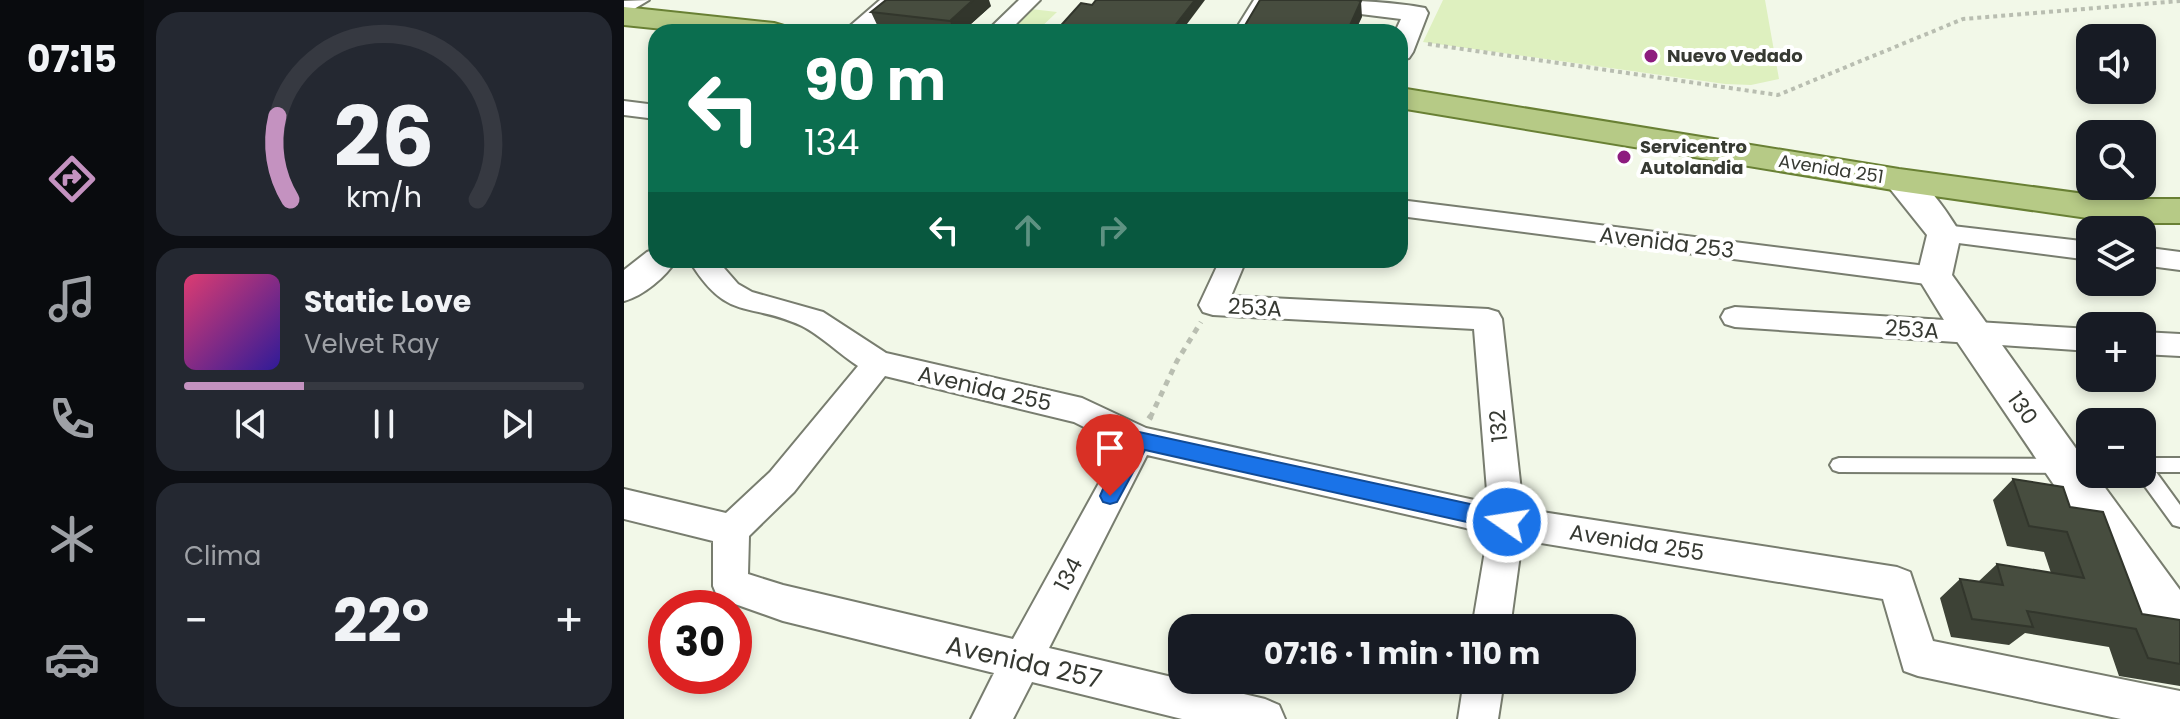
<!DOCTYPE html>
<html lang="es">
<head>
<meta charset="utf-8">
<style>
	body { margin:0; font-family:Poppins,sans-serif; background:#242831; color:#f1f3f6; height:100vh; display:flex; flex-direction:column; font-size:30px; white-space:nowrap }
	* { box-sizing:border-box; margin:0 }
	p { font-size:26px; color:#9ea1a6 }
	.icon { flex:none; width:44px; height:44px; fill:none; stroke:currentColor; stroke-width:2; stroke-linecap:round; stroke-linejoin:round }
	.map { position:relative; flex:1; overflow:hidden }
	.panel { display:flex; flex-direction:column; gap:12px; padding:12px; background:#0d0f14; width:480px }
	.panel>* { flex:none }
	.hud { position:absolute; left:24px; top:24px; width:760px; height:244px; border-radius:24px; box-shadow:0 4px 12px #0003; background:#0b6e4f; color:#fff; overflow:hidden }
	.controls { position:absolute; left:1452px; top:24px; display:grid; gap:16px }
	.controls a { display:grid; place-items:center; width:80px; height:80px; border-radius:16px; background:#171b24; box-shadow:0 4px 12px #0003; font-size:40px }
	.speed { position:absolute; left:24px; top:590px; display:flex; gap:16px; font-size:40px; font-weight:700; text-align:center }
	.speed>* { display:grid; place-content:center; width:104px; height:104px; border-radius:50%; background:#171b24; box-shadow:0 4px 12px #0003; line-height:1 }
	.speed .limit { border:12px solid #d22; background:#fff; color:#111 }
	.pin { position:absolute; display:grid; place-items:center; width:68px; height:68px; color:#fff; margin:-82px -34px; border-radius:50% 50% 50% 0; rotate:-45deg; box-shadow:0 0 8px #0007 }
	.pin .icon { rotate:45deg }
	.me { position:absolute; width:88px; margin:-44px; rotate:283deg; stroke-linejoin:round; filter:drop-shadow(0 0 6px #0008) }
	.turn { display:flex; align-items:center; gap:28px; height:168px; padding:0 24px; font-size:36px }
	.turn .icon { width:104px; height:104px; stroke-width:2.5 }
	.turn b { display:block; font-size:56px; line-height:68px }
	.lanes { display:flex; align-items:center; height:76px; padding:0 24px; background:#0003; justify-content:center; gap:40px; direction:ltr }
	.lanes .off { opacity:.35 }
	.big { font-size:60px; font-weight:700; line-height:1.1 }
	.panel .widget { flex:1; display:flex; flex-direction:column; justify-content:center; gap:12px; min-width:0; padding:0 28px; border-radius:24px; background:#242831 }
	.panel .dial { align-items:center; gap:0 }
	.dial svg { height:208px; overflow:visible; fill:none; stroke:#363941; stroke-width:7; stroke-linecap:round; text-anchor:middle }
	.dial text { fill:#f1f3f6; stroke:none }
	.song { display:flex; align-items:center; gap:24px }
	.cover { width:96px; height:96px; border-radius:12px; background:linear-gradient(135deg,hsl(340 70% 55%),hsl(250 70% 35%)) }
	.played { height:8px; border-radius:4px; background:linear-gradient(90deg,#c492c0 30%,#363941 30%) }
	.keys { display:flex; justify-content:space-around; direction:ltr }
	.heat { display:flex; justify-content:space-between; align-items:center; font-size:44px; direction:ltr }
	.trip { position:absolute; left:544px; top:614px; width:468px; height:80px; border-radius:24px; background:#171b24; box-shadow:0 4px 12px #0003; font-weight:700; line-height:80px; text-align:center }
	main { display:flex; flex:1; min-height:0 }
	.tabs { display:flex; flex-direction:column; width:144px; justify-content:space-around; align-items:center; background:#090b0e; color:#9ea1a6 }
	.tabs .icon { width:56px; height:56px }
	.tabs .selected { color:#c492c0 }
	.tabs b { font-size:36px; color:#f1f3f6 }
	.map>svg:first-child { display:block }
	.green { fill:#def0bf }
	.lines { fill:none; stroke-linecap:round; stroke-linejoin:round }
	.service-casing { stroke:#787d6f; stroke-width:4 }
	.minor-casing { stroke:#787d6f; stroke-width:4 }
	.tertiary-casing { stroke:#787d6f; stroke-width:4 }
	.primary-casing { stroke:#698034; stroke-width:4 }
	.path-far2 { stroke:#b9beb1; stroke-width:4; stroke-dasharray:4 4; stroke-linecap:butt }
	.path-far1 { stroke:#b9beb1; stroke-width:5; stroke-dasharray:6 6; stroke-linecap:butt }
	.path { stroke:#b9beb1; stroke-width:6; stroke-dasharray:7 7; stroke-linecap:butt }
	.service { fill:#fff; fill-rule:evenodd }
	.minor { fill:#fff; fill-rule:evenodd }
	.tertiary { fill:#fff; fill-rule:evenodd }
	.primary { fill:#b6ca86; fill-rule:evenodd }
	.wall { fill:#3d4236 }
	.shaded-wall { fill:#32362c }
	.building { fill:#474d3f; stroke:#32362c; stroke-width:2 }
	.route { fill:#1a73e8; stroke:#114b97; stroke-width:2 }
	.poi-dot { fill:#8d1c7e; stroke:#fff; stroke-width:3 }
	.labels { text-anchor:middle; stroke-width:8; stroke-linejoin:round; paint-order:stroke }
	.far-poi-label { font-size:18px; font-weight:bold; fill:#363932; stroke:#fff; text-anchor:start }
	.far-street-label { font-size:18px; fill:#363932; stroke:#fff }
	.street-label { font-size:22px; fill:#363932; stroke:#fff }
	.near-street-label { font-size:26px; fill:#363932; stroke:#fff }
</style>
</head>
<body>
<main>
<nav class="tabs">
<b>07:15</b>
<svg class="icon selected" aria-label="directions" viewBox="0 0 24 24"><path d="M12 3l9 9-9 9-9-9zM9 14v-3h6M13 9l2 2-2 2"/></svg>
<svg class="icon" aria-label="music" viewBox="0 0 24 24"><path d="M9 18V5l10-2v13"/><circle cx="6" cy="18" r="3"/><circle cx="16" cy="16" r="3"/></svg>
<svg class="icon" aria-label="phone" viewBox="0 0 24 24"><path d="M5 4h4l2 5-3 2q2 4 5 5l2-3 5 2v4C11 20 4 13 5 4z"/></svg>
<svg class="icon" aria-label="climate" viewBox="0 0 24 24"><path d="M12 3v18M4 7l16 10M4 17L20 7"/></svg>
<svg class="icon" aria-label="car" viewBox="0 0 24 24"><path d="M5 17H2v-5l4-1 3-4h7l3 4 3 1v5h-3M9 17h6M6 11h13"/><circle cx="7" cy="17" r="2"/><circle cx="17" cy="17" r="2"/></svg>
</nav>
<section class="panel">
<div class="widget dial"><svg viewBox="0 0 100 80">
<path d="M14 69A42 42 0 1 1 86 69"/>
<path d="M14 69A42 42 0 0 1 9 37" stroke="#c492c0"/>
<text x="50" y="56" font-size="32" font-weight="700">26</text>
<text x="50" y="72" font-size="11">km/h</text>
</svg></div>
<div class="widget">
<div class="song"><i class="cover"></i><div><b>Static Love</b><p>Velvet Ray</p></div></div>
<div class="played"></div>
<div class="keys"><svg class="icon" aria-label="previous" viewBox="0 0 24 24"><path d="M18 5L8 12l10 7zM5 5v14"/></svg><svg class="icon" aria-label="pause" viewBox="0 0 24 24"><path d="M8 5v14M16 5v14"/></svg><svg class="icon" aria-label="next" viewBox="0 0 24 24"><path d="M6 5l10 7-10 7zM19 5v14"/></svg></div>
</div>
<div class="widget"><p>Clima</p>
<div class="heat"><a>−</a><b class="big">22°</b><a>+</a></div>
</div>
</section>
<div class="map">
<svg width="1556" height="719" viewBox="0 0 1556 719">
	<rect width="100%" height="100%" fill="#f2f8e8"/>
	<!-- green -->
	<path class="green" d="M 819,0 L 1141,0 L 1155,79 L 1127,85 L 1101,84 L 799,42 Z
		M 407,9 L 433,12 L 412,32 L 382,32 Z"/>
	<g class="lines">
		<defs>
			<path id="service" d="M 630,0 L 640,0 L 620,32 L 610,32 Z
				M 1215,458 L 1466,459 L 1466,473 L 1215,472 L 1209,470 L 1206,465 L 1209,460 Z
				M 1518,458 L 1556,458 L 1556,472 L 1532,472 L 1556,505 L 1556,527 L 1549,525 L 1512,474 L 1518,474 Z"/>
			<path id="minor" d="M 25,0 L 0,15 L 0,1 Z
				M 395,0 L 416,0 L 384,32 L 362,32 Z
				M 0,101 L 32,105 L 32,119 L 0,115 Z
				M 776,200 L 1310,267 L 1320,269 L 1324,276 L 1320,283 L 1310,285 L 776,216 Z
				M 1320,225 L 1466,242 L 1466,260 L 1311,240 L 1307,234 L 1311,228 Z
				M 1518,247 L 1556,252 L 1556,270 L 1518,265 Z
				M 65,260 L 93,260 L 114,284 L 128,292 L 199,312 L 262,353 L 458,398 L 522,428 L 864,503 L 850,329 L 589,315 L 579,312 L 575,305 L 596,260 L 622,260 L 607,296 L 864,309 L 874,312 L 878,319 L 899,509 L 1273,567 L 1286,572 L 1309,641 L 1556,691 L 1556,719 L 1497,719 L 1294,676 L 1280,671 L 1259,599 L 898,540 L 886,628 L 848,628 L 864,533 L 523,455 L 425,648 L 641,699 L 655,705 L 661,719 L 558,719 L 408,682 L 389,719 L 347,719 L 370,673 L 159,621 L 94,598 L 89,586 L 89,541 L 0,519 L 0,489 L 102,513 L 146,472 L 234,366 C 217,355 196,335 178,326 C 124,301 103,323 65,260 ZM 261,376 L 450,422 L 496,445 L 389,639 L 159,585 L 124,574 L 125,536 L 170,492 Z
				M 1111,307 L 1466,329 L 1466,351 L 1111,327 L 1101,324 L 1097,317 L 1101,310 Z
				M 1518,332 L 1556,334 L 1556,356 L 1518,354 Z
				M 840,680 L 880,680 L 874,719 L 834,719 Z"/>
			<path id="tertiary" d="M 256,0 L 283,0 L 247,32 L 219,32 Z
				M 668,0 C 712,0 758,0 801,8 L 804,13 L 789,52 L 785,58 L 776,60 L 776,32 L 771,32 L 777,19 L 680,7 L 671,5 Z
				M 1275,170 C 1302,177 1322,211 1337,234 L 1328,275 L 1466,468 L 1466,474 L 1471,474 L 1556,590 L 1556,653 L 1539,646 L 1334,343 L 1293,276 L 1303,235 L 1259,180 L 1264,173 Z
				M 32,249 L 32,260 L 52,260 C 42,277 19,296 0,301 L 0,270 L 23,252 Z"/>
			<path id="primary" d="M 0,7 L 150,23 L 160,26 L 165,32 L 68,32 L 0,25 Z
				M 776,88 L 1275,169 L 1498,199 L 1556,199 L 1556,223 L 1498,223 L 1275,191 L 776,108 Z"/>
		</defs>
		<!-- service casing -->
		<use href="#service" class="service-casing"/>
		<!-- minor casing -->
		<use href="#minor" class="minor-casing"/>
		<!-- tertiary casing -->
		<use href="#tertiary" class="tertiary-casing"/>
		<!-- primary casing -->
		<use href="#primary" class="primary-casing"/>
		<!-- path-far2 -->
		<path class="path-far2" d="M 804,44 L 1154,95 L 1339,19 L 1556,1"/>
		<!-- path-far1 -->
		<path class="path-far1" d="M 526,418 L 553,361 L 577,322"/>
		<!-- path -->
		<path class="path" d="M 525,419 L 527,416"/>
		<!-- service -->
		<use href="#service" class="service"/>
		<!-- minor -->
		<use href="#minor" class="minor"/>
		<!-- tertiary -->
		<use href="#tertiary" class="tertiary"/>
		<!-- primary -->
		<use href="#primary" class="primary"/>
	</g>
	<!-- wall -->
	<path class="wall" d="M 367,6 L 338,32 L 285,32 L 255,29 L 247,12 Z
		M 1389,479 L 1446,507 L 1518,614 L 1556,620 L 1556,686 L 1495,676 L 1485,647 L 1401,633 L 1385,645 L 1327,637 L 1316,598 L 1336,579 L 1354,582 L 1373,564 L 1427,573 L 1420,552 L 1383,546 L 1369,500 Z"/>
	<!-- shaded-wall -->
	<path class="shaded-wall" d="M 349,0 L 365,0 L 367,6 L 338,32 L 330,32 L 326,21 Z
		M 571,0 L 581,0 L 557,32 L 546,32 Z
		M 737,1 L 738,17 L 731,32 L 723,32 Z"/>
	<!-- building -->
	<path class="building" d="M 262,0 L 349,0 L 326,21 L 247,12 Z
		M 472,0 L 571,0 L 546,32 L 431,32 L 457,3 L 468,5 Z
		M 636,0 L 733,0 L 737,1 L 723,32 L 617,32 Z
		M 1389,479 L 1439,487 L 1446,507 L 1479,512 L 1518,614 L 1556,620 L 1556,664 L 1524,658 L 1512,629 L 1403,611 L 1409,627 L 1348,619 L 1336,579 L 1379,585 L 1373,564 L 1460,578 L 1443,532 L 1405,526 Z"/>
	<!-- route -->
	<path class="route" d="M 515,432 L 883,512 L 890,515 L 894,522 L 890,528 L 883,531 L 521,450 L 493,502 L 486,504 L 479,502 L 476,496 L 479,489 L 508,435 Z"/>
	<!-- markers -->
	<g class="poi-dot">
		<circle cx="1027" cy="56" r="8"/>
		<circle cx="1000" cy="157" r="8"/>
	</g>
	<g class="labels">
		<!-- far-poi labels -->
		<g class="far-poi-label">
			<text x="1043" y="62">Nuevo Vedado</text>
			<text x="1016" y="153">Servicentro<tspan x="1016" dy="21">Autolandia</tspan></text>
		</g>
		<!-- far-street labels -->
		<g class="far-street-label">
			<text transform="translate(1207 169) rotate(9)" y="6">Avenida 251</text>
		</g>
		<!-- street labels -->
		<g class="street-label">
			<text transform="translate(1043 242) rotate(7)" y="8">Avenida 253</text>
			<text transform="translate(631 307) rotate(3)" y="8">253A</text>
			<text transform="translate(1288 329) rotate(4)" y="8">253A</text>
			<text transform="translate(361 388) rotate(13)" y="8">Avenida 255</text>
			<text transform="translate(1399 408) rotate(55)" y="8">130</text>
			<text transform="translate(874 426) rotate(-95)" y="8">132</text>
			<text transform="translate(1013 542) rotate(9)" y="8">Avenida 255</text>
			<text transform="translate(444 574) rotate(-62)" y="8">134</text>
		</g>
		<!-- near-street labels -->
		<g class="near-street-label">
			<text transform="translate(400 662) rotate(13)" y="9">Avenida 257</text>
		</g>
	</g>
</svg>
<div class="controls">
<a><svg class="icon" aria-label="sound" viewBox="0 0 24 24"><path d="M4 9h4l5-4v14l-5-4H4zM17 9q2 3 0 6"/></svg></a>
<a><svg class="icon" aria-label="search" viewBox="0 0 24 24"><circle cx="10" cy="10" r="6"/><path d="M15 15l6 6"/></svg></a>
<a><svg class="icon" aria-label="layers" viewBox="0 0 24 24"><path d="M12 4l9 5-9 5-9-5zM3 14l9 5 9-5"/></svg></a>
<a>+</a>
<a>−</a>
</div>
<div class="speed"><div class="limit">30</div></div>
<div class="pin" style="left:486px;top:496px;background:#d93025"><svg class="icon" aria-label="arrive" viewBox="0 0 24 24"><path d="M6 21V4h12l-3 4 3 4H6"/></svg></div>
<svg class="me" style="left:883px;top:522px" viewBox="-20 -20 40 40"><circle r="17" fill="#1a73e8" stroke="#fff" stroke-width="3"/><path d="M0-11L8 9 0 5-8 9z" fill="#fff"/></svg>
<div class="trip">07:16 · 1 min · 110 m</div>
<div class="hud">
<div class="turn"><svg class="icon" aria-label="left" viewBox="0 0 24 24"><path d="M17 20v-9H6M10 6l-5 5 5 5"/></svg><div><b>90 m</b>134</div></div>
<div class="lanes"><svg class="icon" aria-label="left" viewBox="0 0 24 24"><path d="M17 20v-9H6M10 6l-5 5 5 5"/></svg><svg class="icon off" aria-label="ahead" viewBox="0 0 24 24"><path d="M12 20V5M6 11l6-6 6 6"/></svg><svg class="icon off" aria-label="right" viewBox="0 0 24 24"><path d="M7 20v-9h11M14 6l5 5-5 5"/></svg></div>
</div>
</div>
</main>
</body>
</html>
